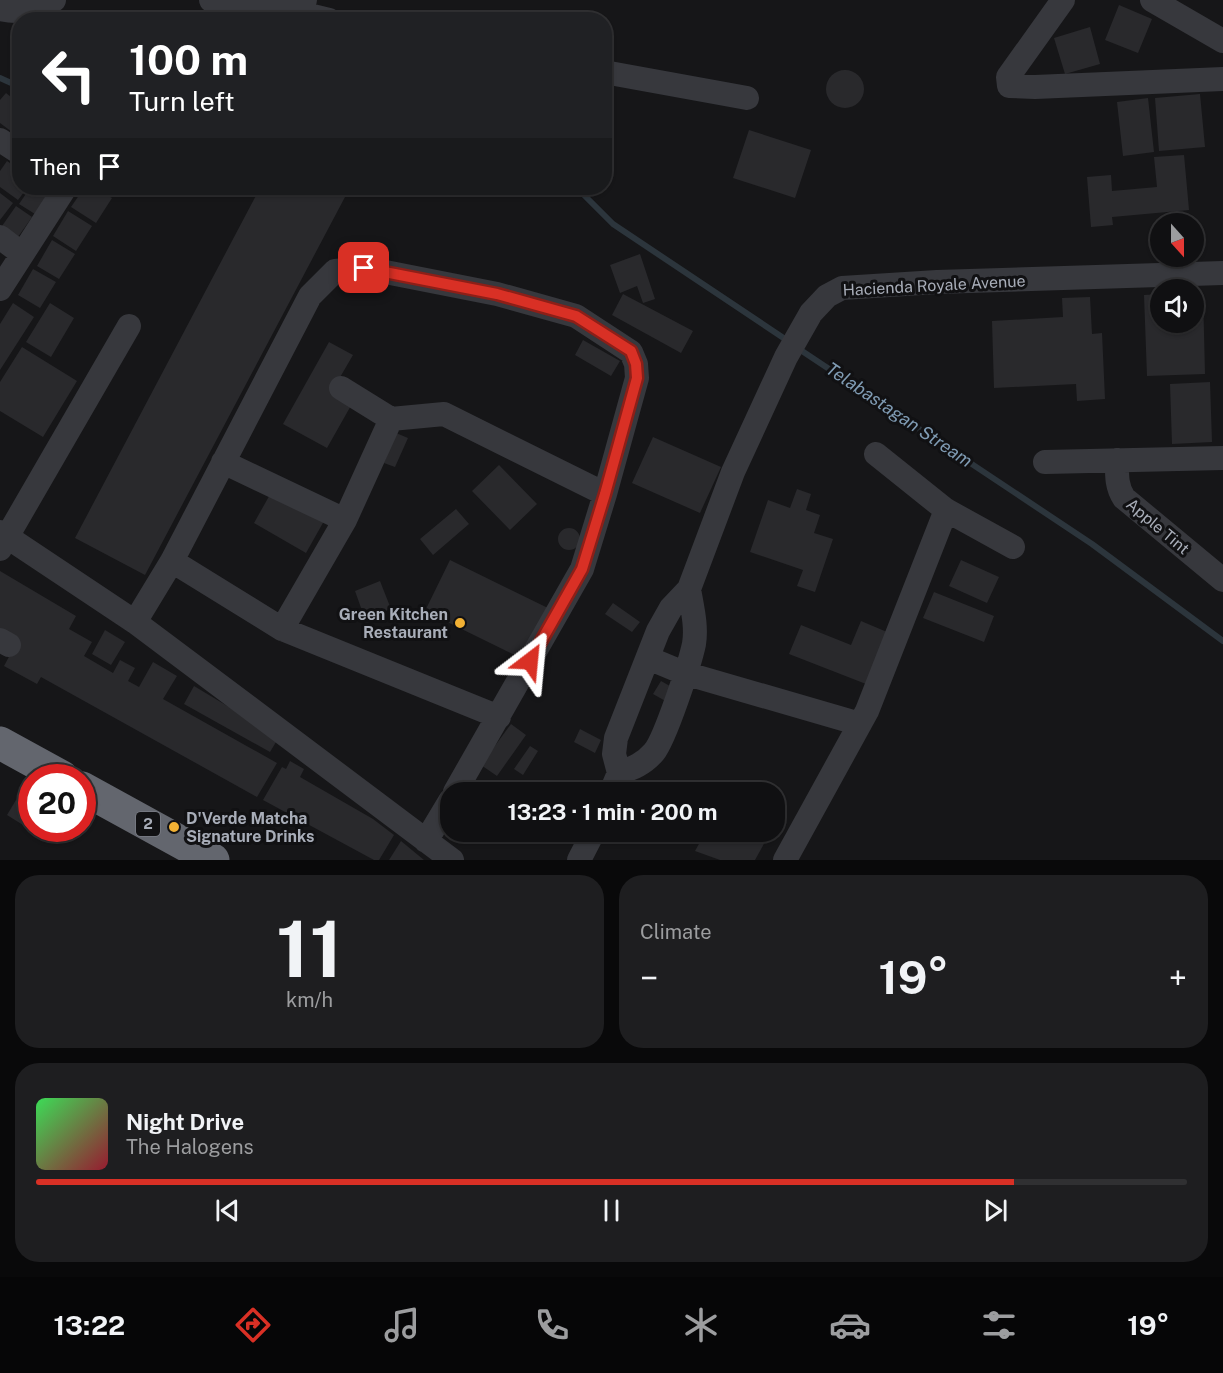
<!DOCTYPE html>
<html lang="en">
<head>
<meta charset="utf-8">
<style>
	body { margin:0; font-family:"Public Sans",sans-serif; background:#1e1e20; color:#f1f3f6; height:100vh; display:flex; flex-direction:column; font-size:22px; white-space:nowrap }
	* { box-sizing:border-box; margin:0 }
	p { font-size:20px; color:#9c9d9f }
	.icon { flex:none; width:33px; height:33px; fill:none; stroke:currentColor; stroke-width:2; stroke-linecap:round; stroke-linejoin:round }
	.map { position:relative; height:860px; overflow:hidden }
	.panel { display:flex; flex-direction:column; gap:15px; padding:15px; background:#09090a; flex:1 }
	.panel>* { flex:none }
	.hud { position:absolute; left:12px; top:12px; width:600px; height:183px; border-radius:24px; box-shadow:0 2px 4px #0004,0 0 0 2px #303032; background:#202124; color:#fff; overflow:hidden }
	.needle { width:39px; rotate:159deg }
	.tools { position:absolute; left:1150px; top:213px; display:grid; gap:12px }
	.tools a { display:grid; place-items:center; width:54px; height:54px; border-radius:50%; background:#101012; box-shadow:0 2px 4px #0004,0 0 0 2px #303032; font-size:30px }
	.speed { position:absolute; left:18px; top:764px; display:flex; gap:12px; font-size:30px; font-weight:700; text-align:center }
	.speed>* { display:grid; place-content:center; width:78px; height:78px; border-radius:50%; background:#101012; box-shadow:0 2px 4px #0004,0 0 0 2px #303032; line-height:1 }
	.speed .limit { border:9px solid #d22; background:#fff; color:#111 }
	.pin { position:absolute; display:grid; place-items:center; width:51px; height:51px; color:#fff; margin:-26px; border-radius:12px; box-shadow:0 3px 9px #0006 }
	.me { position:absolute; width:66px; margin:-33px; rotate:29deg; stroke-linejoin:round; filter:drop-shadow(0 0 4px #0008) }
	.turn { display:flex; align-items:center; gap:21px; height:126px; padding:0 18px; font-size:27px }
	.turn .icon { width:78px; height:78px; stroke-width:2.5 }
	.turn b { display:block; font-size:42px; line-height:51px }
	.then { display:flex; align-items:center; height:57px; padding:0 18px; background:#0003; gap:12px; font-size:22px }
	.big { font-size:45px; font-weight:700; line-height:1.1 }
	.panel .card { flex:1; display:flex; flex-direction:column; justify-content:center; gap:9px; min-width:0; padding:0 21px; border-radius:24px; background:#1e1e20 }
	.panel .dial { align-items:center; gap:0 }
	.dial b { font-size:78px; line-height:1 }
	.song { display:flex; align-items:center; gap:18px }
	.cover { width:72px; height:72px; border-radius:9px; background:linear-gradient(135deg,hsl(130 70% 55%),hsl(350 70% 35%)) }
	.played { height:6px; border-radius:3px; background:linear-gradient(90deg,#d93025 85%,#303032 85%) }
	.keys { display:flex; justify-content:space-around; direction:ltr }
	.heat { display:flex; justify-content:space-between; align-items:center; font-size:33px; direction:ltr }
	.panel .tiles { flex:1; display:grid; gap:15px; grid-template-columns:1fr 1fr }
	.card:last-child { grid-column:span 2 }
	.trip { position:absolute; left:440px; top:782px; width:345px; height:60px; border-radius:24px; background:#101012; box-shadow:0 2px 4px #0004,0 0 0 2px #303032; font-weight:700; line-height:60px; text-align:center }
	.dock { display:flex; height:96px; justify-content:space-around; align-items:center; background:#060607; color:#9c9d9f }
	.dock .icon { width:42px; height:42px }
	.dock .on { color:#d93025 }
	.dock b { font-size:27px; color:#f1f3f6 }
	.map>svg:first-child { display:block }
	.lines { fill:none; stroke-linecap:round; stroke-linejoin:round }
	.stream { stroke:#2c353c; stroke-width:6 }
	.building { fill:#29292c }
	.minor { stroke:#37383d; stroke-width:24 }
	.highway { stroke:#63666e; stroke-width:33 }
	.route-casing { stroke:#8d1f18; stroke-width:15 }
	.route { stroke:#d93025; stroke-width:10 }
	.poi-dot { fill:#f2b134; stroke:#111113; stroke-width:2 }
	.labels { text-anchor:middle; stroke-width:6; stroke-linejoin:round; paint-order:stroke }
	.shield { fill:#111113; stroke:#7b7e86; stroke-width:1.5 }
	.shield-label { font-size:15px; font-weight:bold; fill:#a8adb8 }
	.street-label { font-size:16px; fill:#a8adb8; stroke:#111113 }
	.poi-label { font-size:16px; font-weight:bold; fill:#a8adb8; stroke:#111113; text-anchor:end }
	.water-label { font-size:18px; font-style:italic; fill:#7f9bb3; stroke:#111113 }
</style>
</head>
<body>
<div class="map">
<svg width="1223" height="860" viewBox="0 0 1223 860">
	<rect width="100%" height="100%" fill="#161618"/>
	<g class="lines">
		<!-- stream -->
		<path class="stream" d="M 0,78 L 20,87
			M 577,188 L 613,224 L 788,341
			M 796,347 L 1092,544 L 1223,641"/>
	</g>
	<!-- building -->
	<path class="building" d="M 1119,5 L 1152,19 L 1138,53 L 1105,40 Z
		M 1090,27 L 1100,64 L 1065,74 L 1054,38 Z
		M826 89a19 19 0 1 1 38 0a19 19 0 1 1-38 0Z
		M 6,93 L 20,104 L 20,138 L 0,123 L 0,100 Z
		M 1200,94 L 1205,147 L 1159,151 L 1155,98 Z
		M 1148,98 L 1154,152 L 1123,156 L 1117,102 Z
		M 749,130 L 811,150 L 795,198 L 733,178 Z
		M 1184,155 L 1189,210 L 1112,217 L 1113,225 L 1091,227 L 1087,177 L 1111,175 L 1112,191 L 1157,187 L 1154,157 Z
		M 7,161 L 20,170 L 20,188 L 27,188 L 18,200 L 0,187 L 0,171 Z
		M 30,188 L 41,188 L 50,193 L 35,214 L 19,204 Z
		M 84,188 L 96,188 L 112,198 L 96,223 L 71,207 Z
		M 104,188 L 120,188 L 115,195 Z
		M 260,188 L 326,188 L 345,197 L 145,575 L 75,538 Z
		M 0,193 L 13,203 L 0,220 Z
		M 16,206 L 32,217 L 18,237 L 2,226 Z
		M 68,211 L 92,226 L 76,251 L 53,236 Z
		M 52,240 L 75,254 L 59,279 L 37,266 Z
		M 640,254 L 655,299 L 643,303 L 637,286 L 620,293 L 610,265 Z
		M 33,269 L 56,282 L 40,308 L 18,295 Z
		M 1194,293 L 1203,293 L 1205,374 L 1147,376 L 1144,295 L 1161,294 L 1161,322 L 1194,322 Z
		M 623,294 L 693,331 L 681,353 L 612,315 Z
		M 1090,297 L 1092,334 L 1102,333 L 1105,399 L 1077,401 L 1076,384 L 994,388 L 992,321 L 1063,317 L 1062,298 Z
		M 13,303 L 34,317 L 0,370 L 0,324 Z
		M 50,303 L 74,318 L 51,357 L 26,342 Z
		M 583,340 L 620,361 L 611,376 L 575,355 Z
		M 329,342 L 353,355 L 332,391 L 353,402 L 327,448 L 283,424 Z
		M 22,347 L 77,381 L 43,437 L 0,411 L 0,382 Z
		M 1210,382 L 1212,442 L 1172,444 L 1170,384 Z
		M 396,433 L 408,438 L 395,467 L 384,463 Z
		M 653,437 L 721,467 L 700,513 L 632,483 Z
		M 499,465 L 537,504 L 510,530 L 472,491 Z
		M 797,489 L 811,494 L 806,510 L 820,515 L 814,533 L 833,539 L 815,592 L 797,586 L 803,570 L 750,552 L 768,500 L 790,508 Z
		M 272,491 L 324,521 L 306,553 L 254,523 Z
		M 456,509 L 469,524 L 433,555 L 420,539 Z
		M558 539a11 11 0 1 1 22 0a11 11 0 1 1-22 0Z
		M 450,560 L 550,609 L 525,660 L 425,611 Z
		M 961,560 L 999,577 L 987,603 L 949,586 Z
		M 0,571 L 76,616 L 69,629 L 92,642 L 84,656 L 113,673 L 120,660 L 135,668 L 128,681 L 139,687 L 153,662 L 177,676 L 163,699 L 277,763 L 257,797 L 41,677 L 37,684 L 4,666 L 18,640 L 0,629 Z
		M 380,581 L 391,609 L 365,619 L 355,591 Z
		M 934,592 L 994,616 L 984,642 L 923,618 Z
		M 613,603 L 640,622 L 632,632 L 605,614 Z
		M 861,621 L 887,632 L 866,684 L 789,654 L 801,625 L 851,645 Z
		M 105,630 L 125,642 L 111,665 L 92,654 Z
		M 661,681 L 677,690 L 669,703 L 653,694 Z
		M 194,686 L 279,737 L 270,752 L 184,704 Z
		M 511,724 L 526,735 L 497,776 L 481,765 Z
		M 580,729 L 601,740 L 595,753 L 574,742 Z
		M 530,746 L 538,751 L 523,775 L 514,769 Z
		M 290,761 L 304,769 L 300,777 L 373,819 L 394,835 L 379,860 L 374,860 L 263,800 L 282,767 L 286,769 Z
		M 16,800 L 32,809 L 23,825 L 7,815 Z
		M 706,831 L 771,831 L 755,860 L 720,860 L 695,851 Z
		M 401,841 L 424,860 L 389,860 Z"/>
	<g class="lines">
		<!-- minor -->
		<path class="minor" d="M 211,0 L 235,6 L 296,12 L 305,0
			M 1063,0 L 1008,77 L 1009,86 L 1035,87 L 1223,79
			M 1152,0 L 1223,41
			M 0,9 C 19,14 38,9 54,0
			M 296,12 L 329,20
			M 604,72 L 747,98
			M 0,140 L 20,153
			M 0,237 L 22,254
			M 0,289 L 65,188
			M 341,388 L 391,419 L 444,414 L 605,494
			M 876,454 L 946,510 L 1013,547
			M 1117,460 C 1117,474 1116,486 1124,498 L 1223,580
			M 223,462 L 345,520
			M 1045,462 L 1223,458
			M 0,532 L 135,622 L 452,860
			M 0,549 L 129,326
			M 172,561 L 282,629 L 499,717
			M 135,622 L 172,561 L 310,296 L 335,271 L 365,268 L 497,294 L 576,316 L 631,352 L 636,364 L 637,378 L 605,494 L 582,569 L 455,792
			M 282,629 L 345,520 L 391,419
			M 0,640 L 9,645
			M 648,658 L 684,673 L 860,724
			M 619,773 C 633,768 644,764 654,752 C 665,739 690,663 694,644 C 697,626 692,607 689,589
			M 611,792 L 619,773 L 614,754 L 616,738 L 658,631 L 671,608 L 689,589 L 733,472 L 786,357 L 811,313 L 827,296 L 842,288 L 937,282 L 1223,273
			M 426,841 L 450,801
			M 579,860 L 594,831
			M 785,860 L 867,711 L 946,510"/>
		<!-- highway -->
		<path class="highway" d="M 0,743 L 62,777
			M 82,788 L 213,860"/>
	</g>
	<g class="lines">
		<defs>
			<path id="route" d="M 364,268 L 497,294 L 576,316 L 631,351 L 636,364 L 637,378 L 605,494 L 582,569 L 530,661"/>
		</defs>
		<!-- route casing -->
		<use href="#route" class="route-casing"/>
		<!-- route -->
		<use href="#route" class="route"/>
	</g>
	<!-- markers -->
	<g class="poi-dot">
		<circle cx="460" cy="623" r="6"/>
		<circle cx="174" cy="827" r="6"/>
	</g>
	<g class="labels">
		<!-- shield labels -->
		<rect class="shield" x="136" y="812" width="24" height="24" rx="4.5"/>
		<g class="shield-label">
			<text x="148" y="829">2</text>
		</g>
		<!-- street labels -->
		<g class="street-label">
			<text transform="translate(934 285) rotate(-3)" y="6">Hacienda Royale Avenue</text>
			<text transform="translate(1158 526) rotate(40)" y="6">Apple Tint</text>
		</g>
		<!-- poi labels -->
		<g class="poi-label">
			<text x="448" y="620">Green Kitchen<tspan x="448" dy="18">Restaurant</tspan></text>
			<text x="186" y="824" text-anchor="start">D'Verde Matcha<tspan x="186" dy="18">Signature Drinks</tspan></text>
		</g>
		<!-- water labels -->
		<g class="water-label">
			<text transform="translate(899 415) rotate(34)" y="6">Telabastagan Stream</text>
		</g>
	</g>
</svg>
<div class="tools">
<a><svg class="needle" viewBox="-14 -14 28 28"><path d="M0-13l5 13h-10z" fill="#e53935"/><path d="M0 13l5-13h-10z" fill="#9c9d9f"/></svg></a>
<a><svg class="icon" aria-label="sound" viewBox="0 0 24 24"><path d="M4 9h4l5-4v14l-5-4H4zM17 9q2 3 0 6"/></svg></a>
</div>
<div class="speed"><div class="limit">20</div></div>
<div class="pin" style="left:364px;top:268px;background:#d93025"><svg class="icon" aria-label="arrive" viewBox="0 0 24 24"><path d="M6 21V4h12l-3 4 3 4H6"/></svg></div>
<svg class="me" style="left:530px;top:661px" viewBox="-20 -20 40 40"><path d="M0-17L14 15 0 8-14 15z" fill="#d93025" stroke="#fff" stroke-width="4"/></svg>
<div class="trip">13:23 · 1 min · 200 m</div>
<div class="hud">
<div class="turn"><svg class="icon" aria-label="left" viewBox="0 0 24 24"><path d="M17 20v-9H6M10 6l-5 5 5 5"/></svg><div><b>100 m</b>Turn left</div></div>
<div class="then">Then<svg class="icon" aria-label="arrive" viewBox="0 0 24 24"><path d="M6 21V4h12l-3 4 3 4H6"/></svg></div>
</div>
</div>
<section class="panel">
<div class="tiles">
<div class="card dial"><b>11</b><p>km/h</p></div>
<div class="card"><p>Climate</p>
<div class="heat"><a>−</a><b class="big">19°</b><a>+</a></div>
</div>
<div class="card">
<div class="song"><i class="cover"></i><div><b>Night Drive</b><p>The Halogens</p></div></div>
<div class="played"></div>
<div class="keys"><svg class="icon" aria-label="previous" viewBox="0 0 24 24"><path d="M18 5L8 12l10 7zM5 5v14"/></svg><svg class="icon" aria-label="pause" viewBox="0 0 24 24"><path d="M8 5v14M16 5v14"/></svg><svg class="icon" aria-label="next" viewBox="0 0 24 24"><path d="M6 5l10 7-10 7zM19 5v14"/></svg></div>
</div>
</div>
</section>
<nav class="dock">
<b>13:22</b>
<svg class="icon on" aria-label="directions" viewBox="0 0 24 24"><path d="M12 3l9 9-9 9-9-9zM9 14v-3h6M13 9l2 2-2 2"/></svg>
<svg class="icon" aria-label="music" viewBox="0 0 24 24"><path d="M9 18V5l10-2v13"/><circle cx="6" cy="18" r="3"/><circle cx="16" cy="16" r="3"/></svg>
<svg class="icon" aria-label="phone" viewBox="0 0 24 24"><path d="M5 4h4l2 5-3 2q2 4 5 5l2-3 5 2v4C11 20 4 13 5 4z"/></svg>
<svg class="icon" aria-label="climate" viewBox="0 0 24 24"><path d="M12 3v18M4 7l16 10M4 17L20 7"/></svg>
<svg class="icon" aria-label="car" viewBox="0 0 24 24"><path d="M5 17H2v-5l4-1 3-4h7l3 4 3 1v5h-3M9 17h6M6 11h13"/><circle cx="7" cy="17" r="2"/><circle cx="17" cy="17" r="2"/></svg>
<svg class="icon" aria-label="filters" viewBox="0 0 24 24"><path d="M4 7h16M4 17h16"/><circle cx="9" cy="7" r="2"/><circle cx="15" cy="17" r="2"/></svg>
<b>19°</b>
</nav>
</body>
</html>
